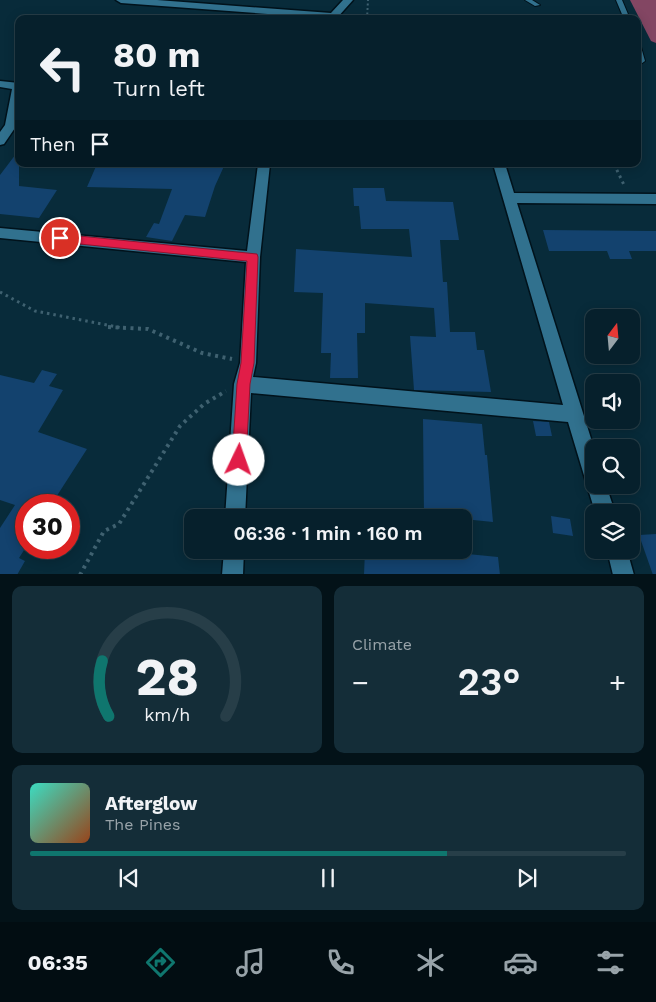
<!DOCTYPE html>
<html lang="en">
<head>
<meta charset="utf-8">
<style>
	body { margin:0; font-family:"Work Sans",sans-serif; background:#142d38; color:#f1f3f6; height:100vh; display:flex; flex-direction:column; font-size:19px; white-space:nowrap }
	* { box-sizing:border-box; margin:0 }
	p { font-size:16px; color:#98a3a9 }
	.icon { flex:none; width:28px; height:28px; fill:none; stroke:currentColor; stroke-width:2; stroke-linecap:round; stroke-linejoin:round }
	.map { position:relative; height:574px; overflow:hidden }
	.sheet { display:flex; flex-direction:column; gap:12px; padding:12px; background:#031218; flex:1 }
	.sheet>* { flex:none }
	.guide { position:absolute; left:15px; top:15px; width:626px; height:152px; border-radius:10px; box-shadow:0 2px 12px #0003,0 0 0 1px #273e48; background:#06202c; color:#f1f3f6; overflow:hidden }
	.needle { width:32px; rotate:16deg }
	.fabs { position:absolute; left:585px; top:309px; display:grid; gap:10px }
	.fabs a { display:grid; place-items:center; width:55px; height:55px; border-radius:10px; background:#06202c; box-shadow:0 2px 12px #0003,0 0 0 1px #273e48; font-size:25px }
	.speed { position:absolute; left:15px; top:494px; display:flex; gap:10px; font-size:25px; font-weight:700; text-align:center }
	.speed>* { display:grid; place-content:center; width:65px; height:65px; border-radius:50%; background:#06202c; box-shadow:0 2px 12px #0003,0 0 0 1px #273e48; line-height:1 }
	.speed .limit { border:8px solid #d22; background:#fff; color:#111 }
	.pin { position:absolute; display:grid; place-items:center; width:42px; height:42px; color:#fff; margin:-21px; border:2px solid #fff; border-radius:50%; box-shadow:0 1px 5px #0007 }
	.me { position:absolute; width:55px; margin:-28px; rotate:3deg; stroke-linejoin:round; filter:drop-shadow(0 0 4px #0008) }
	.turn { display:flex; align-items:center; gap:18px; height:105px; padding:0 15px; font-size:22px }
	.turn .icon { width:65px; height:65px; stroke-width:2.5 }
	.turn b { display:block; font-size:35px; line-height:42px }
	.then { display:flex; align-items:center; height:48px; padding:0 15px; background:#0003; gap:10px; font-size:19px }
	.big { font-size:38px; font-weight:600; line-height:1.1 }
	.sheet .tile { flex:1; display:flex; flex-direction:column; justify-content:center; gap:8px; min-width:0; padding:0 18px; border-radius:10px; background:#142d38 }
	.sheet .dial { align-items:center; gap:0 }
	.dial svg { height:130px; overflow:visible; fill:none; stroke:#273e48; stroke-width:7; stroke-linecap:round; text-anchor:middle }
	.dial text { fill:#f1f3f6; stroke:none }
	.song { display:flex; align-items:center; gap:15px }
	.cover { width:60px; height:60px; border-radius:8px; background:linear-gradient(135deg,hsl(170 70% 55%),hsl(20 70% 35%)) }
	.played { height:5px; border-radius:2px; background:linear-gradient(90deg,#0f766e 70%,#273e48 70%) }
	.keys { display:flex; justify-content:space-around; direction:ltr }
	.heat { display:flex; justify-content:space-between; align-items:center; font-size:28px; direction:ltr }
	.sheet .tiles { flex:1; display:grid; gap:12px; grid-template-columns:1fr 1fr }
	.tile:last-child { grid-column:span 2 }
	.trip { position:absolute; left:184px; top:509px; width:288px; height:50px; border-radius:10px; background:#06202c; box-shadow:0 2px 12px #0003,0 0 0 1px #273e48; font-weight:600; line-height:50px; text-align:center }
	.dock { display:flex; height:80px; justify-content:space-around; align-items:center; background:#020d12; color:#98a3a9 }
	.dock .icon { width:35px; height:35px }
	.dock .current { color:#0f766e }
	.dock b { font-size:22px; color:#f1f3f6 }
	.map>svg:first-child { display:block }
	.forest { fill:#834663 }
	.building { fill:#13426e }
	.lines { fill:none; stroke-linecap:round; stroke-linejoin:round }
	.lane-casing { stroke:#01121b; stroke-width:2 }
	.street-casing { stroke:#01121b; stroke-width:3 }
	.path-far2 { stroke:#3f6170; stroke-width:2; stroke-dasharray:2 2.5; stroke-linecap:butt }
	.path-far1 { stroke:#3f6170; stroke-width:3; stroke-dasharray:2.5 4; stroke-linecap:butt }
	.path { stroke:#3f6170; stroke-width:4; stroke-dasharray:3 4.5; stroke-linecap:butt }
	.lane { fill:#31718e; fill-rule:evenodd }
	.street { fill:#31718e; fill-rule:evenodd }
	.route { fill:#e11d48; stroke:#92132f }
</style>
</head>
<body>
<div class="map">
<svg width="656" height="575" viewBox="0 0 656 575">
	<rect width="100%" height="100%" fill="#082b3a"/>
	<!-- forest -->
	<path class="forest" d="M 630,0 L 656,0 L 656,43 L 651,41 Z"/>
	<!-- building -->
	<path class="building" d="M 19,150 L 19,186 L 57,190 L 39,218 L 0,214 L 0,175 Z
		M 97,164 L 225,164 L 215,186 L 205,217 L 185,215 L 172,241 L 146,237 L 154,223 L 159,224 L 172,189 L 87,187 Z
		M 353,188 L 384,188 L 386,201 L 453,202 L 459,240 L 440,240 L 443,282 L 447,282 L 450,332 L 475,332 L 477,350 L 484,350 L 491,392 L 414,390 L 410,336 L 436,337 L 434,308 L 365,303 L 365,333 L 357,333 L 358,378 L 330,378 L 331,353 L 321,353 L 323,293 L 294,292 L 296,249 L 412,257 L 409,229 L 361,229 L 359,206 L 354,206 Z
		M 543,230 L 656,231 L 656,251 L 629,251 L 632,259 L 610,259 L 607,251 L 549,251 Z
		M 42,370 L 57,374 L 49,386 L 63,390 L 38,432 L 87,449 L 51,505 L 26,505 L 26,547 L 19,558 L 25,561 L 17,575 L 0,575 L 0,528 L 15,505 L 0,500 L 0,375 L 34,383 Z
		M 423,419 L 482,424 L 485,455 L 487,455 L 493,522 L 424,515 Z
		M 533,421 L 549,422 L 552,436 L 536,436 Z
		M 551,516 L 570,519 L 573,536 L 553,533 Z
		M 656,534 L 656,575 L 653,575 L 639,535 Z
		M 365,550 L 422,554 L 422,550 L 427,550 L 498,557 L 500,575 L 364,575 Z"/>
	<g class="lines">
		<defs>
			<path id="lane" d="M 525,0 L 532,0 L 540,5 L 535,6 Z
				M 616,0 L 622,0 L 630,19 L 624,19 Z
				M 638,45 L 641,47 L 645,61 L 638,66 Z"/>
			<path id="street" d="M 116,0 L 157,0 L 331,13 L 343,0 L 353,0 L 336,19 L 121,3 Z
				M 0,81 L 19,83 L 17,125 L 4,144 L 0,145 L 0,132 L 5,125 L 12,89 L 0,87 Z
				M 258,164 L 270,164 L 260,257 L 256,363 L 253,377 L 563,405 L 493,164 L 505,164 L 514,193 L 656,194 L 656,204 L 517,203 L 594,448 L 594,485 L 606,485 L 615,512 L 595,512 L 568,422 L 251,393 L 245,518 L 225,518 L 234,384 L 240,363 L 246,262 L 0,238 L 0,228 L 247,251 Z
				M 224,550 L 244,550 L 243,575 L 222,575 Z
				M 607,550 L 627,550 L 634,575 L 613,575 Z"/>
		</defs>
		<!-- lane casing -->
		<use href="#lane" class="lane-casing"/>
		<!-- street casing -->
		<use href="#street" class="street-casing"/>
		<!-- path-far2 -->
		<path class="path-far2" d="M 367,19 L 368,0"/>
		<!-- path-far1 -->
		<path class="path-far1" d="M 614,164 L 625,187
			M 0,292 L 35,311 L 122,328"/>
		<!-- path -->
		<path class="path" d="M 108,327 L 148,329 L 202,353 L 232,359
			M 80,575 L 104,531 L 119,524 L 180,426 L 204,404 L 226,391"/>
		<!-- lane -->
		<use href="#lane" class="lane"/>
		<!-- street -->
		<use href="#street" class="street"/>
	</g>
	<!-- route -->
	<path class="route" d="M 60,234 L 257,254 L 258,257 L 254,363 L 250,384 L 246,460 L 244,465 L 239,467 L 234,465 L 232,460 L 237,384 L 241,363 L 247,261 L 60,242 L 54,238 Z"/>
</svg>
<div class="fabs">
<a><svg class="needle" viewBox="-14 -14 28 28"><path d="M0-13l5 13h-10z" fill="#e53935"/><path d="M0 13l5-13h-10z" fill="#98a3a9"/></svg></a>
<a><svg class="icon" aria-label="sound" viewBox="0 0 24 24"><path d="M4 9h4l5-4v14l-5-4H4zM17 9q2 3 0 6"/></svg></a>
<a><svg class="icon" aria-label="search" viewBox="0 0 24 24"><circle cx="10" cy="10" r="6"/><path d="M15 15l6 6"/></svg></a>
<a><svg class="icon" aria-label="layers" viewBox="0 0 24 24"><path d="M12 4l9 5-9 5-9-5zM3 14l9 5 9-5"/></svg></a>
</div>
<div class="speed"><div class="limit">30</div></div>
<div class="pin" style="left:60px;top:238px;background:#d93025"><svg class="icon" aria-label="arrive" viewBox="0 0 24 24"><path d="M6 21V4h12l-3 4 3 4H6"/></svg></div>
<svg class="me" style="left:239px;top:460px" viewBox="-20 -20 40 40"><circle r="19" fill="#fff"/><path d="M0-13L10 11 0 6-10 11z" fill="#e11d48"/></svg>
<div class="trip">06:36 · 1 min · 160 m</div>
<div class="guide">
<div class="turn"><svg class="icon" aria-label="left" viewBox="0 0 24 24"><path d="M17 20v-9H6M10 6l-5 5 5 5"/></svg><div><b>80 m</b>Turn left</div></div>
<div class="then">Then<svg class="icon" aria-label="arrive" viewBox="0 0 24 24"><path d="M6 21V4h12l-3 4 3 4H6"/></svg></div>
</div>
</div>
<section class="sheet">
<div class="tiles">
<div class="tile dial"><svg viewBox="0 0 100 80">
<path d="M14 69A42 42 0 1 1 86 69"/>
<path d="M14 69A42 42 0 0 1 10 35" stroke="#0f766e"/>
<text x="50" y="56" font-size="32" font-weight="700">28</text>
<text x="50" y="72" font-size="11">km/h</text>
</svg></div>
<div class="tile"><p>Climate</p>
<div class="heat"><a>−</a><b class="big">23°</b><a>+</a></div>
</div>
<div class="tile">
<div class="song"><i class="cover"></i><div><b>Afterglow</b><p>The Pines</p></div></div>
<div class="played"></div>
<div class="keys"><svg class="icon" aria-label="previous" viewBox="0 0 24 24"><path d="M18 5L8 12l10 7zM5 5v14"/></svg><svg class="icon" aria-label="pause" viewBox="0 0 24 24"><path d="M8 5v14M16 5v14"/></svg><svg class="icon" aria-label="next" viewBox="0 0 24 24"><path d="M6 5l10 7-10 7zM19 5v14"/></svg></div>
</div>
</div>
</section>
<nav class="dock">
<b>06:35</b>
<svg class="icon current" aria-label="directions" viewBox="0 0 24 24"><path d="M12 3l9 9-9 9-9-9zM9 14v-3h6M13 9l2 2-2 2"/></svg>
<svg class="icon" aria-label="music" viewBox="0 0 24 24"><path d="M9 18V5l10-2v13"/><circle cx="6" cy="18" r="3"/><circle cx="16" cy="16" r="3"/></svg>
<svg class="icon" aria-label="phone" viewBox="0 0 24 24"><path d="M5 4h4l2 5-3 2q2 4 5 5l2-3 5 2v4C11 20 4 13 5 4z"/></svg>
<svg class="icon" aria-label="climate" viewBox="0 0 24 24"><path d="M12 3v18M4 7l16 10M4 17L20 7"/></svg>
<svg class="icon" aria-label="car" viewBox="0 0 24 24"><path d="M5 17H2v-5l4-1 3-4h7l3 4 3 1v5h-3M9 17h6M6 11h13"/><circle cx="7" cy="17" r="2"/><circle cx="17" cy="17" r="2"/></svg>
<svg class="icon" aria-label="filters" viewBox="0 0 24 24"><path d="M4 7h16M4 17h16"/><circle cx="9" cy="7" r="2"/><circle cx="15" cy="17" r="2"/></svg>
</nav>
</body>
</html>
